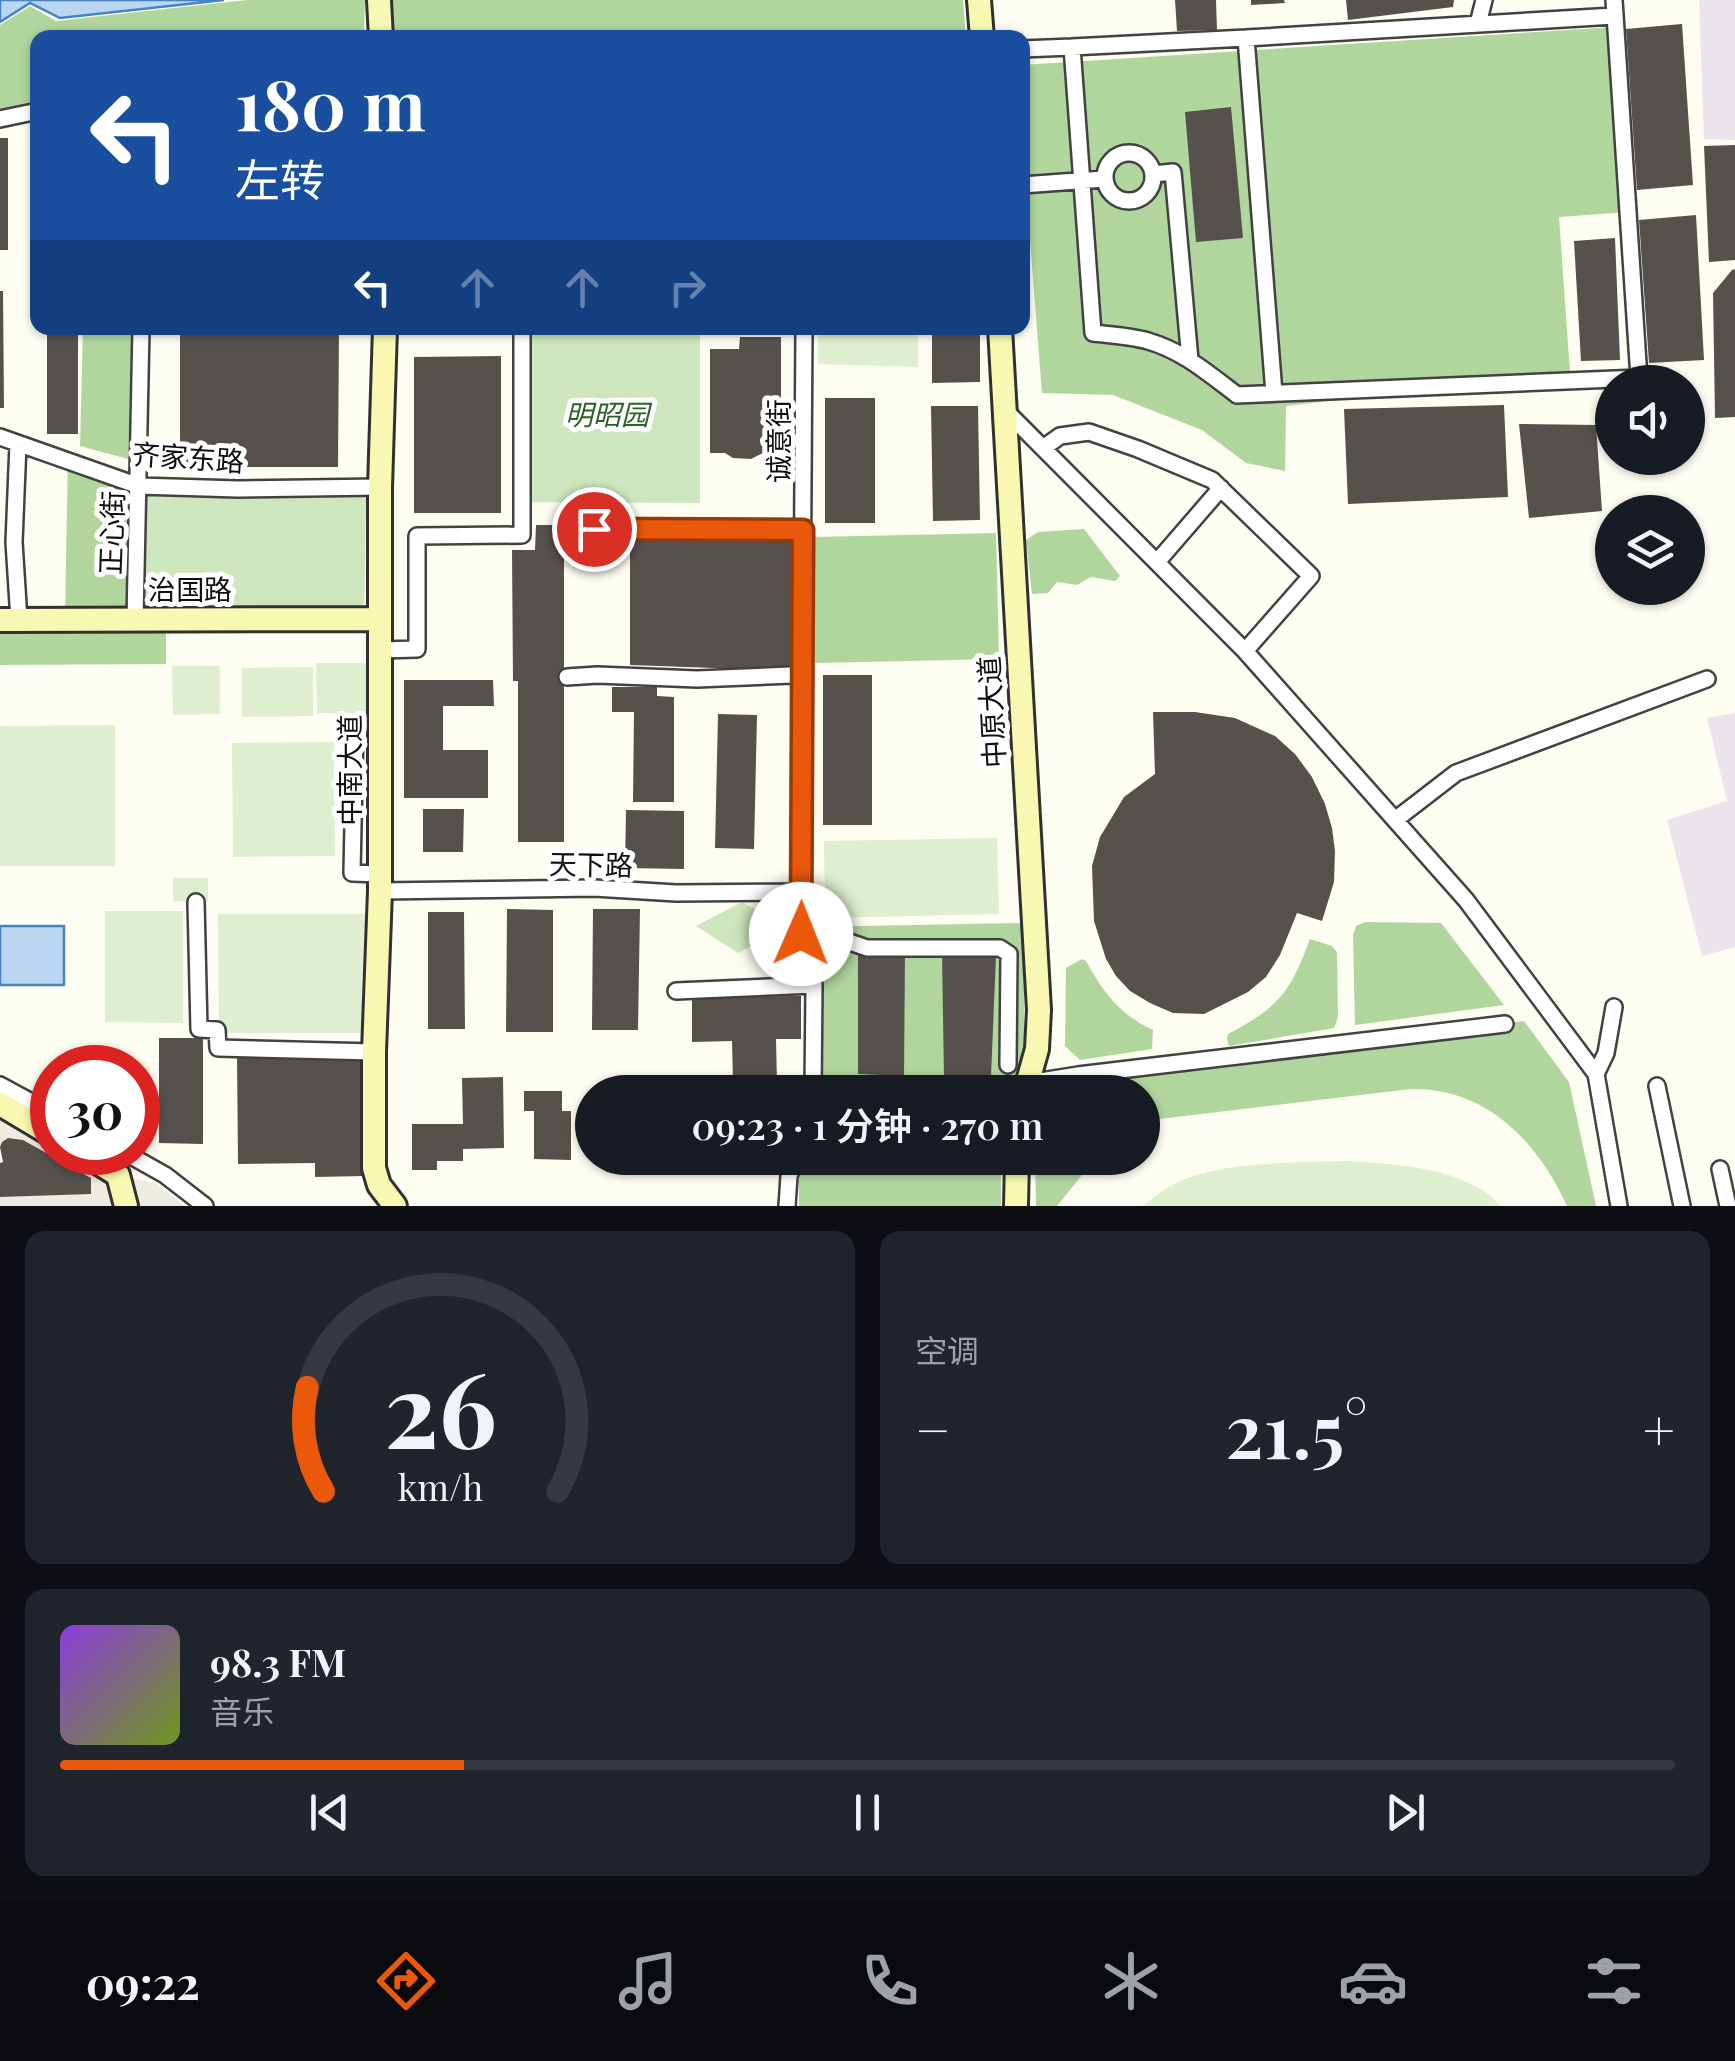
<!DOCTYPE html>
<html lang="zh">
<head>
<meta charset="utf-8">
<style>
	body { margin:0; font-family:"Playfair Display","Noto Sans SC",serif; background:#20242c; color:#f1f3f6; height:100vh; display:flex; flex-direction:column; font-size:38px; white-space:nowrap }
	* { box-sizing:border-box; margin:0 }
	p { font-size:32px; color:#9ea1a6 }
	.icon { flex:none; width:55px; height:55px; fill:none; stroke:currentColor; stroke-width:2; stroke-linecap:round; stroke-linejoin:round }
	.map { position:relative; height:1206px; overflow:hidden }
	.panel { display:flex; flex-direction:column; gap:25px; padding:25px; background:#0d0f14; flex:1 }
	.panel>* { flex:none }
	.hud { position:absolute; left:30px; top:30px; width:1000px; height:305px; border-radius:20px; box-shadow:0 2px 8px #0004; background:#1a4fa0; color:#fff; overflow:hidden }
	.fabs { position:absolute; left:1595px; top:365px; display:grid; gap:20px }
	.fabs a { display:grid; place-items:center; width:110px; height:110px; border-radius:50%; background:#171b24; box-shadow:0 2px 8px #0004; font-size:50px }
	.speed { position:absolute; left:30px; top:1045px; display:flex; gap:20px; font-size:50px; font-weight:700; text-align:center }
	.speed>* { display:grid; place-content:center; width:130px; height:130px; border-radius:50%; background:#171b24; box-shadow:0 2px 8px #0004; line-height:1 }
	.speed .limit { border:15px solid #d22; background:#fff; color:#111 }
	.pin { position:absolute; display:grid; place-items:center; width:85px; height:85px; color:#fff; margin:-42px; border:5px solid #fff; border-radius:50%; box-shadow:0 2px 10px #0007 }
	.me { position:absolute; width:110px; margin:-55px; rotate:1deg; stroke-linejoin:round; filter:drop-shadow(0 0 8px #0008) }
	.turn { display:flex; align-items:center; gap:35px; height:210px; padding:0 40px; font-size:45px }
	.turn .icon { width:130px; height:130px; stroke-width:2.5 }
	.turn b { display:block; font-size:70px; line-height:85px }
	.lanes { display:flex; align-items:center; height:95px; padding:0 40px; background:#0003; justify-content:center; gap:50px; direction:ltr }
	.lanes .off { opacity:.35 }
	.big { font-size:75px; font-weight:600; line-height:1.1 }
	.panel .tile { flex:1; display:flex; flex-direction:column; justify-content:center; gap:15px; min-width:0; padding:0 35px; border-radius:20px; background:#20242c }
	.panel .dial { align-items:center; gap:0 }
	.dial svg { height:260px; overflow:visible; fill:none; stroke:#363941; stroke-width:7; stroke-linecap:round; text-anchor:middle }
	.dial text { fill:#f1f3f6; stroke:none }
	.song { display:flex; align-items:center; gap:30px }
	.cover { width:120px; height:120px; border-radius:15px; background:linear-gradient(135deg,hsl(270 70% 55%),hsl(80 70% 35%)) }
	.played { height:10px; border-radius:5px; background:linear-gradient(90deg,#ea580c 25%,#363941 25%) }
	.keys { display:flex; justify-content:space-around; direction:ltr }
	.heat { display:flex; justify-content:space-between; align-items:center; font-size:55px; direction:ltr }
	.panel .tiles { flex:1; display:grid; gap:25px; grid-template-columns:1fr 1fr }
	.tile:last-child { grid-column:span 2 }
	.trip { position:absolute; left:575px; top:1075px; width:585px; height:100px; border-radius:50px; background:#171b24; box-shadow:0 2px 8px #0004; font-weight:600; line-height:100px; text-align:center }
	.menu { display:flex; height:160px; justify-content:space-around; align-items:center; background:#090b0e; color:#9ea1a6 }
	.menu .icon { width:70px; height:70px }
	.menu .current { color:#ea580c }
	.menu b { font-size:45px; color:#f1f3f6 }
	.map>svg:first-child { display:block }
	.industrial { fill:#ece4ec }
	.green { fill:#cee6bd }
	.forest { fill:#b0d69e }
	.pitch { fill:#dfeece }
	.plaza { fill:#eeece0 }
	.water { fill:#bad6f1; stroke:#4782c3; stroke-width:2.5 }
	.building { fill:#56514c }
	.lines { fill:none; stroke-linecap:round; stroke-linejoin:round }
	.street-casing { stroke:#424242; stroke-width:20 }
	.secondary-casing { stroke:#313131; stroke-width:28 }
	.street { stroke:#fff; stroke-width:15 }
	.secondary { stroke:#f8f8b2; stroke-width:22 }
	.route-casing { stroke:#983908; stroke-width:25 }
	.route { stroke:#ea580c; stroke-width:18 }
	.labels { text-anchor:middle; stroke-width:10; stroke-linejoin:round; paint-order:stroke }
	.park-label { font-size:28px; font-style:italic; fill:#296224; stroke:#fff }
	.street-label { font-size:28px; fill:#0f0f0f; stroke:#fff }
</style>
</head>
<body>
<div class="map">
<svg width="1735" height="1206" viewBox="0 0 1735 1206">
	<rect width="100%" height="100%" fill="#fefdf1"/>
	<!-- industrial -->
	<path class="industrial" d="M 1699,0 L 1735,0 L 1735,140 L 1704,139 Z
		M 1735,713 L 1735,947 L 1702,956 L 1667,820 L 1727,801 L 1707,718 Z"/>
	<!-- green -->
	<path class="green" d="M 514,328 L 700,328 L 700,503 L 513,502 Z
		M 144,495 L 366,495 L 364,626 L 143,627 Z
		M 742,902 L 786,927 L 738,953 L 696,926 Z"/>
	<!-- forest -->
	<path class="forest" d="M 247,0 L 365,0 L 364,37 L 38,38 L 37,105 L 0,113 L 0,25 L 30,6 L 56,21 Z
		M 388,0 L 963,0 L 966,37 L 387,38 Z
		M 1615,27 L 1627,212 L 1559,217 L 1570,373 L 1286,406 L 1285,471 L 1246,463 L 1202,430 L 1113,395 L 1042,393 L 1023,151 L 1022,65 Z
		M 83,328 L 132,328 L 128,459 L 80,446 Z
		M 68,455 L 128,475 L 131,616 L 65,615 Z
		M 1084,529 L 1120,576 L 1115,581 L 1091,577 L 1077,585 L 1057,582 L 1048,593 L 1032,594 L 1026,540 L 1038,532 Z
		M 996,533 L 999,659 L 815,663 L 815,537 Z
		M 0,626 L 166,626 L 166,664 L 0,665 Z
		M 1365,922 L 1441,923 L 1504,1005 L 1355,1025 L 1353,935 L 1356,926 Z
		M 1023,923 L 1025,1060 L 1013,1092 L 819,1092 L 820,949 L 809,927 Z
		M 1310,939 L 1332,946 L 1337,952 L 1338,1017 L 1334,1028 L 1229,1046 L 1227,1039 L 1228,1034 C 1279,1007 1290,993 1310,939 Z
		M 1082,959 L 1086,961 C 1103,992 1120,1015 1153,1030 L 1152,1049 L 1080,1060 L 1065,1046 L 1066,968 Z
		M 1524,1021 L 1569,1082 L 1596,1206 L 1567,1206 C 1537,1141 1487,1088 1411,1089 L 1143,1121 L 1142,1092 L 1097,1092 L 1095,1076 Z
		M 809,1158 L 1001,1158 L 1001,1206 L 799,1206 L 799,1177 Z
		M 1035,1158 L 1092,1158 L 1094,1160 L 1057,1206 L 1036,1206 Z"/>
	<!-- pitch -->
	<path class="pitch" d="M 818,328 L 918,328 L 918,367 L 818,364 Z
		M 316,663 L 368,663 L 369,713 L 317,713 Z
		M 172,666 L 220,666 L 220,714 L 173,715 Z
		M 313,667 L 313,716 L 242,717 L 242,668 Z
		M 115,725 L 115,866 L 0,866 L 0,726 Z
		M 334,742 L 335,856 L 233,857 L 232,743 Z
		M 997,838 L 999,914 L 825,918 L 824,841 Z
		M 173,878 L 208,878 L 208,902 L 173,901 Z
		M 105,911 L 183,911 L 183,1023 L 105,1022 Z
		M 218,914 L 365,914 L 366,1033 L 219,1033 Z
		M 1347,1161 C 1391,1164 1444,1166 1482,1190 C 1489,1194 1495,1201 1501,1206 L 1143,1206 C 1155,1196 1168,1186 1183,1180 C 1225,1162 1301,1162 1347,1161 Z"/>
	<!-- plaza -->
	<path class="plaza" d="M 0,1104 L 52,1135 L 52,1152 L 81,1153 L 118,1175 L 157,1184 L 185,1206 L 0,1206 L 0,1197 L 90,1194 L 91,1178 L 23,1140 L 8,1138 L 2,1142 L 0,1147 Z"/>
	<!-- water -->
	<path class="water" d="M 0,0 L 224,0 L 60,18 L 30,3 L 0,22 Z
		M 0,926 L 64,926 L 64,985 L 0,985 Z"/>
	<!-- building -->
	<path class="building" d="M 1175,0 L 1216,0 L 1217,30 L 1177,31 Z
		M 1251,0 L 1284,0 L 1285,3 L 1251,5 Z
		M 1346,0 L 1454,0 L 1453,7 L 1348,20 Z
		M 1682,24 L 1693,185 L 1637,190 L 1626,29 Z
		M 1231,107 L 1243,238 L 1196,242 L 1185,112 Z
		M 0,138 L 8,138 L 8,250 L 0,250 Z
		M 1735,145 L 1735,260 L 1709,262 L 1704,146 Z
		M 1696,215 L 1704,360 L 1649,363 L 1639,220 Z
		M 1615,238 L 1620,360 L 1581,361 L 1574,241 Z
		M 1735,269 L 1735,417 L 1715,418 L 1713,293 L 1732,270 Z
		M 0,291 L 3,291 L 4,408 L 0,408 Z
		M 47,328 L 78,328 L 78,434 L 47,434 Z
		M 180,328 L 339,328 L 338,467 L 180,467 Z
		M 932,328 L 980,328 L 980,382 L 932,383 Z
		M 740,337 L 781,337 L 781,453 L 765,452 L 751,459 L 733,458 L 725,453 L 710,453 L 710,349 L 739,349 Z
		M 501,356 L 501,513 L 414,513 L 414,357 Z
		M 825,398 L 875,398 L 875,523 L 825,523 Z
		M 1504,405 L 1508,497 L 1348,504 L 1344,409 Z
		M 931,406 L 978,406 L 980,520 L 933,521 Z
		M 1519,424 L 1596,425 L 1602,511 L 1529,518 Z
		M 536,525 L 564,525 L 564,842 L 518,842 L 518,681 L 513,681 L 512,550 L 535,550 Z
		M 630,540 L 797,540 L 796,671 L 630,665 Z
		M 823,675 L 872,675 L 872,825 L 823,825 Z
		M 404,680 L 493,680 L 494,706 L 443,706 L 443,750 L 488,750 L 488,798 L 404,798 Z
		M 612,687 L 657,687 L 657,696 L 674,697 L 674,802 L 633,802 L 634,712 L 612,712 Z
		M 1153,712 L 1195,712 L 1235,718 L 1275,736 L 1295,754 L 1312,777 L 1325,804 L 1332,828 L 1335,851 L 1334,882 L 1322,921 L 1297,913 L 1280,955 L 1266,977 L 1248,992 L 1204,1014 L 1173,1013 L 1150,1003 L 1130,991 L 1116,976 L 1106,959 L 1094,921 L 1092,866 L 1100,837 L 1124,797 L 1155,774 Z
		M 718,714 L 757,715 L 754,849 L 715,848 Z
		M 423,809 L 464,809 L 463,852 L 423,852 Z
		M 626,810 L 684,811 L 684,869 L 625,868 Z
		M 507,909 L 553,910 L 553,1032 L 506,1032 Z
		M 593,909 L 640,909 L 638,1030 L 592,1030 Z
		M 428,912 L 464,912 L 465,1029 L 428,1029 Z
		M 905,952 L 904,1076 L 858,1074 L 858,955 Z
		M 942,954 L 996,956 L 991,1076 L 944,1077 Z
		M 801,996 L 801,1039 L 776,1039 L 777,1082 L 733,1082 L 732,1041 L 692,1042 L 692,997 Z
		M 159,1038 L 203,1038 L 203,1144 L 159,1143 Z
		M 364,1054 L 365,1176 L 315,1177 L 315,1163 L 238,1164 L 237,1055 Z
		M 503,1077 L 504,1148 L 463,1149 L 463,1161 L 437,1161 L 437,1170 L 412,1170 L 412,1124 L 463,1124 L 462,1078 Z
		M 524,1091 L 562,1091 L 562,1111 L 571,1111 L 571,1160 L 534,1159 L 534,1111 L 524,1111 Z
		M 8,1138 L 23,1140 L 91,1178 L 91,1194 L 0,1197 L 0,1163 L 3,1162 L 0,1147 L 2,1142 Z
		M 616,1158 L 690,1158 L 688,1162 L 613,1172 L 609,1160 Z"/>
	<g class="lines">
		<defs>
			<path id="street" d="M 1478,24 L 1484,0
				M 1246,38 L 1614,16
				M 1022,49 L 1072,47
				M 0,119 L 38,111
				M1105 177a24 24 0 1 1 48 0a24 24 0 1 1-48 0Z
				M 1153,174 L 1173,172 L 1190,360
				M 1022,185 L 1104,179
				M 804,328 L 800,932 L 814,985 L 813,1092
				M 1274,393 L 1246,38 L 1072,47 L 1093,333 C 1111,335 1131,336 1148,341 C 1183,351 1209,374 1237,395 L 1639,378 L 1614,0
				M 1005,410 L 1245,651 L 1466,900 L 1596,1074 L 1619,1206
				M 0,437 L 139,486 L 238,489 L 380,487
				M 18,444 L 14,542 L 19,620
				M 1043,448 L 1060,436 L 1089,432 L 1138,449 L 1212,480 L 1311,576 L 1245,651
				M 594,529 L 803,530
				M 1157,562 L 1221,488
				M 135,620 L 141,328
				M 380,650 L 417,649 L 417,536 L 522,535 L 522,328
				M 567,677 L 597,675 L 697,679 L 791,675 L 802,677
				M 355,728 L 352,873 L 380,874
				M 1395,820 L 1456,773 L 1707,679
				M 380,891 L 594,888 L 676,893 L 801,892
				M 196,902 L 199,1029 L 217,1030 L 218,1048 L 374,1052
				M 801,934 L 832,936 L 867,948 L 1000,948 L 1009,954 L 1008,1065
				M 676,991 L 814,985
				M 1596,1074 L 1606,1053 L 1614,1007
				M 1028,1083 L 1078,1075 L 1505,1024
				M 0,1085 L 52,1113
				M 1657,1086 L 1682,1206
				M 124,1152 L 165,1175 L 205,1206
				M 1720,1169 L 1728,1206
				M 787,1206 L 789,1176 L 796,1158"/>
			<path id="secondary" d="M 379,0 L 381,38
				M 979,0 L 982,38
				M 385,328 L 380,487 L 380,891 L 374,1052 L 374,1168 L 379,1185 L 395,1206
				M 1000,328 L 1039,1010 L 1037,1049 L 1025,1092
				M 0,620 L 380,619
				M 0,1104 L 52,1135
				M 81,1152 L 118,1175 L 126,1206
				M 1016,1206 L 1017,1158"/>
		</defs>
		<!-- street casing -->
		<use href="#street" class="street-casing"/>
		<!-- secondary casing -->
		<use href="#secondary" class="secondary-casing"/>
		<!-- street -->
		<use href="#street" class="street"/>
		<!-- secondary -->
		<use href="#secondary" class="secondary"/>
	</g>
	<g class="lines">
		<defs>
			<path id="route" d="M 594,529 L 803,530 L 801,934"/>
		</defs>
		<!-- route casing -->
		<use href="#route" class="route-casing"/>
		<!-- route -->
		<use href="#route" class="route"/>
	</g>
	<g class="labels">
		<!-- park labels -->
		<g class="park-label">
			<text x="607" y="425">明昭园</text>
		</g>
		<!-- street labels -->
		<g class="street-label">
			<text transform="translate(779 441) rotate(-90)" y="10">诚意街</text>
			<text transform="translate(188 458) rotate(4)" y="10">齐家东路</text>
			<text transform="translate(112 533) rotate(-88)" y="10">正心街</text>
			<text x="190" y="600">治国路</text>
			<text transform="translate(992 712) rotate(-93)" y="10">中原大道</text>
			<text transform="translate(350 770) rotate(-90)" y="10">中南大道</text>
			<text transform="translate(591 865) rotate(1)" y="10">天下路</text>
		</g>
	</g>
</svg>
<div class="fabs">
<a><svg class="icon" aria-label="sound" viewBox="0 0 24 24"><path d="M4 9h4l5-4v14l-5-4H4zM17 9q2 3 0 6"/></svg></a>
<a><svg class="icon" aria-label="layers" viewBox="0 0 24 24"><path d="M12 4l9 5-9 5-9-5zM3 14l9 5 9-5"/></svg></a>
</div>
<div class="speed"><div class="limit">30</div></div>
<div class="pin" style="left:594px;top:529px;background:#d93025"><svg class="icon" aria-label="arrive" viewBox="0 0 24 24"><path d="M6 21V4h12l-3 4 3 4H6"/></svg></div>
<svg class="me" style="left:801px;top:934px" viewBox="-20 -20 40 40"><circle r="19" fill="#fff"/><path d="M0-13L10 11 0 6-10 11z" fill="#ea580c"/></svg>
<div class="trip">09:23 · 1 分钟 · 270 m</div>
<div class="hud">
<div class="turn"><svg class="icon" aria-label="left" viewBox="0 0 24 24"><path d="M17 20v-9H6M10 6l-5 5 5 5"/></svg><div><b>180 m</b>左转</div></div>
<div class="lanes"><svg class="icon" aria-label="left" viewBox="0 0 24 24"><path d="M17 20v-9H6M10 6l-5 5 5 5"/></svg><svg class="icon off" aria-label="ahead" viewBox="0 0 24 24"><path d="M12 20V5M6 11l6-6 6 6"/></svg><svg class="icon off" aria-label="ahead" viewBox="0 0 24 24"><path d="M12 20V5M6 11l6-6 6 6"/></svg><svg class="icon off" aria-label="right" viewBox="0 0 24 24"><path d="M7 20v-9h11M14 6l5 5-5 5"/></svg></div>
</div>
</div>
<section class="panel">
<div class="tiles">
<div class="tile dial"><svg viewBox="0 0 100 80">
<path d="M14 69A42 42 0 1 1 86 69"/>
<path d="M14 69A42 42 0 0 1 9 37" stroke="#ea580c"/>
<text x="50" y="56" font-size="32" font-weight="700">26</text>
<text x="50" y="72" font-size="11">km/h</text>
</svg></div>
<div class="tile"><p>空调</p>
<div class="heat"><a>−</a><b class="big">21.5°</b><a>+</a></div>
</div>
<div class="tile">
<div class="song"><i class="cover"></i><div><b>98.3 FM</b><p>音乐</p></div></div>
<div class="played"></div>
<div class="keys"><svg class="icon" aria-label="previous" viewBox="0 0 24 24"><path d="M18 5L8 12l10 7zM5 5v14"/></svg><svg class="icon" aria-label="pause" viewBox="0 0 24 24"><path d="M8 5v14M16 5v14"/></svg><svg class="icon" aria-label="next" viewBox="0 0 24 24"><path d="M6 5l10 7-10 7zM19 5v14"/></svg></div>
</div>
</div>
</section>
<nav class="menu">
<b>09:22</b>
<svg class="icon current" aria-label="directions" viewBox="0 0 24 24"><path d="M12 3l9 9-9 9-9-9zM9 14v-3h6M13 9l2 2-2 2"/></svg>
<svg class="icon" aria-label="music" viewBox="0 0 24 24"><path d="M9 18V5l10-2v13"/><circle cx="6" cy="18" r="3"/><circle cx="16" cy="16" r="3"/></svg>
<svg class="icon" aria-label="phone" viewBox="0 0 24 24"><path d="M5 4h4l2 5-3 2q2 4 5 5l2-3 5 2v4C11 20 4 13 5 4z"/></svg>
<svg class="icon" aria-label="climate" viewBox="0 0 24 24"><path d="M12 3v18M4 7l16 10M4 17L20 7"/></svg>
<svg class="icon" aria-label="car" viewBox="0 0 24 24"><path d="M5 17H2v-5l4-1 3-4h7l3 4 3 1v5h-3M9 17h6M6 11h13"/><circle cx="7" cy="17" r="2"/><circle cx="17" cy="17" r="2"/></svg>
<svg class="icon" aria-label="filters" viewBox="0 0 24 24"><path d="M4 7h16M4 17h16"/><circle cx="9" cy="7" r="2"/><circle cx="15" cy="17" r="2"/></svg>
</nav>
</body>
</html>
